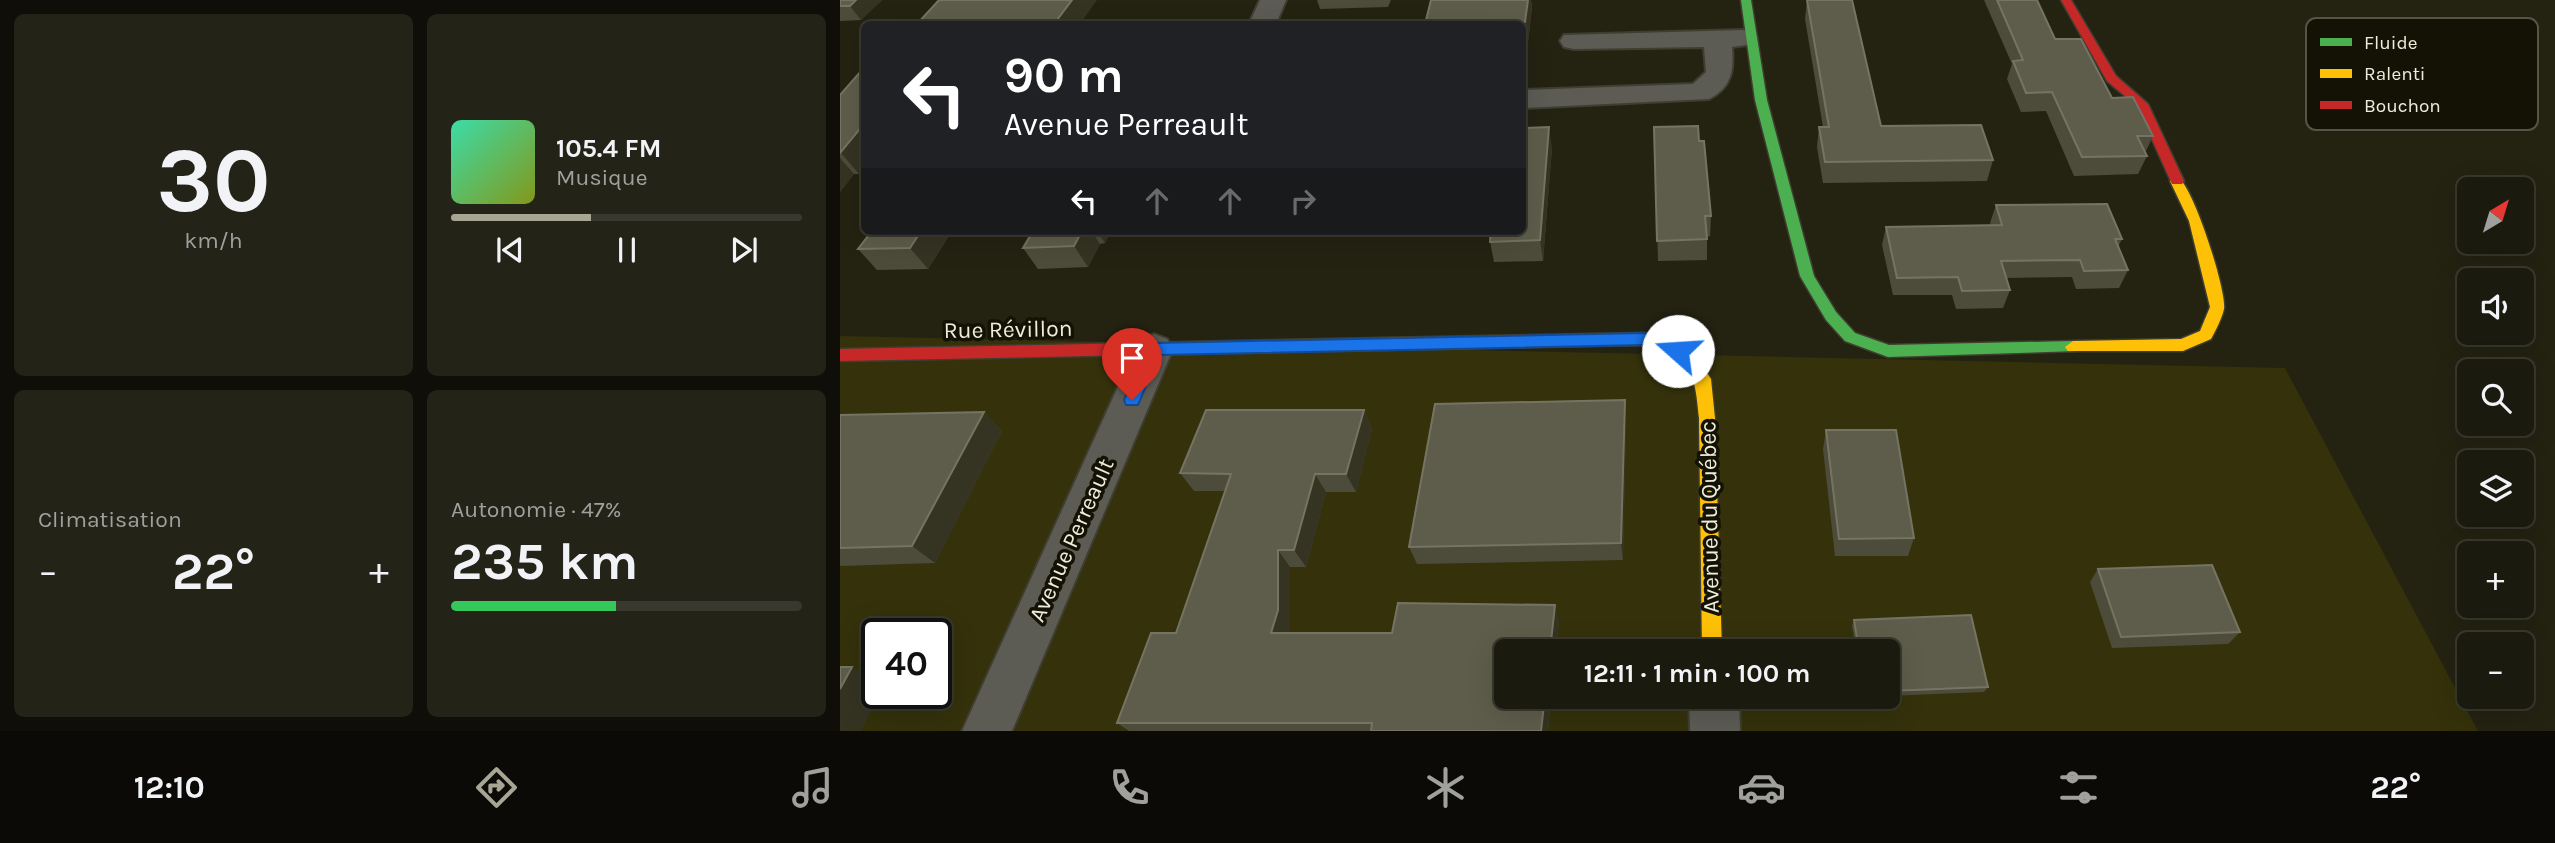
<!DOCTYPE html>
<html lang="fr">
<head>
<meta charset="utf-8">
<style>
	body { margin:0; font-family:Karla,sans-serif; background:#242317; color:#f1f3f6; height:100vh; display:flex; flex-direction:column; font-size:26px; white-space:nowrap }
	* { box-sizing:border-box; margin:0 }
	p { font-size:23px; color:#a0a19e }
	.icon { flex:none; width:38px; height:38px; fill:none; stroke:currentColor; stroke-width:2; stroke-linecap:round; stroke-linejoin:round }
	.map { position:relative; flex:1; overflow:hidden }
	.sheet { display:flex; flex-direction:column; gap:14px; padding:14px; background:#0f0e08; width:840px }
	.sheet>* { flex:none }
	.hud { position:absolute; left:21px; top:21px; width:665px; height:214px; border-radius:10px; box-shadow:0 7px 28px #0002,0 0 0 2px #39382e; background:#202124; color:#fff; overflow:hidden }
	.needle { width:46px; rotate:38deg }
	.fabs { position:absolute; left:1617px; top:177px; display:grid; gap:14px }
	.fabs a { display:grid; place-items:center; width:77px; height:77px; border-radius:10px; background:#1b1a0e; box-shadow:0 7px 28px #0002,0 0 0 2px #39382e; font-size:35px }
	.speed { position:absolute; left:21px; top:618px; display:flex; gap:14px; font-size:35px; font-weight:700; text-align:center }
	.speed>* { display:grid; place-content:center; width:91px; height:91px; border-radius:50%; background:#1b1a0e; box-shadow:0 7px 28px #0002,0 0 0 2px #39382e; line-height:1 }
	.speed .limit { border:4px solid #111; border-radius:10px; background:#fff; color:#111 }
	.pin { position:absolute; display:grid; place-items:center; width:60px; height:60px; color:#fff; margin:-72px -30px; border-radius:50% 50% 50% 0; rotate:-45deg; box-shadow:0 0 7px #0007 }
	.pin .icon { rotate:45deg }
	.me { position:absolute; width:77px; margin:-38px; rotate:289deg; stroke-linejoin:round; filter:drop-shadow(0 0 5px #0008) }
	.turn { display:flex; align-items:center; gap:24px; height:147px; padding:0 28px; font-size:32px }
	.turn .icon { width:91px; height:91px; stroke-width:2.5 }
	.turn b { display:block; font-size:49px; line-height:60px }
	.lanes { display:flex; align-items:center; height:66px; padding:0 28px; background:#0003; justify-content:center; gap:35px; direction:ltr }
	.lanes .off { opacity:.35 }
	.big { font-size:52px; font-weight:700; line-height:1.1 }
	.sheet .widget { flex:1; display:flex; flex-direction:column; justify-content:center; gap:10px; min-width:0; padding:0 24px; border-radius:10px; background:#242317 }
	.sheet .dial { align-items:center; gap:0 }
	.dial b { font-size:91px; line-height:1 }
	.song { display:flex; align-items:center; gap:21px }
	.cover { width:84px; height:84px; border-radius:10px; background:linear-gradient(135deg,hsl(160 70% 55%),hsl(70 70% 35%)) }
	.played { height:7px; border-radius:4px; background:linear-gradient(90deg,#a7a695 40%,#39382e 40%) }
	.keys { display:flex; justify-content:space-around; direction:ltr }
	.heat { display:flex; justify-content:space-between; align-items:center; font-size:38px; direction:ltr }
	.charge { height:10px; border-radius:5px; background:linear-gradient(90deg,#34c759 47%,#39382e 0) }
	.sheet .tiles { flex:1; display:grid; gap:14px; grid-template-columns:repeat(2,1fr) }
	.trip { position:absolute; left:654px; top:639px; width:406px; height:70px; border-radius:10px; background:#1b1a0e; box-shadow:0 7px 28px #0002,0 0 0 2px #39382e; font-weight:700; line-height:70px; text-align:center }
	.menu { display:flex; height:112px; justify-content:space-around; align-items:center; background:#0b0a06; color:#a0a19e }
	.menu .icon { width:49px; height:49px }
	.menu .active { color:#a7a695 }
	.menu b { font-size:32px; color:#f1f3f6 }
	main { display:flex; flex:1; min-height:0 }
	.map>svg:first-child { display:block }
	.built { fill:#34310b; fill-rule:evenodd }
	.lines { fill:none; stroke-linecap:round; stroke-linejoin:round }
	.street-casing { stroke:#3f3e30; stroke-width:4 }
	.fast-casing { stroke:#3f3e30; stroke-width:3 }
	.slow-casing { stroke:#3f3e30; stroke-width:3 }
	.jam-casing { stroke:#3f3e30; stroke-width:3 }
	.street { fill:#5c5c55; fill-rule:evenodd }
	.fast { fill:#4caf50; fill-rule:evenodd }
	.slow { fill:#ffc107; fill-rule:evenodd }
	.jam { fill:#c62828; fill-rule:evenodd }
	.wall { fill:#4d4c3a }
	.shaded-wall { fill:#353423 }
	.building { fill:#5e5d4b; stroke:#757462; stroke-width:2 }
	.route { fill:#1a73e8; stroke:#114b97; stroke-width:2 }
	.labels { text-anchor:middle; stroke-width:7; stroke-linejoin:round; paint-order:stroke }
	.street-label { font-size:23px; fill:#eeeddb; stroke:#131205 }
	.key { fill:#131205; stroke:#555445; stroke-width:2 }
	.key-label { font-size:19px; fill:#eeeddb }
</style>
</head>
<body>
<main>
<section class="sheet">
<div class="tiles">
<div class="widget dial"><b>30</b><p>km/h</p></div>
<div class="widget">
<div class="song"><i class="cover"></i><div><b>105.4 FM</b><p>Musique</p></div></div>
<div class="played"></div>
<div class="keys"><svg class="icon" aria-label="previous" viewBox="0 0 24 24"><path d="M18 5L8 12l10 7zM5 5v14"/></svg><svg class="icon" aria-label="pause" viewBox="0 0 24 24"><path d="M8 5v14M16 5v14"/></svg><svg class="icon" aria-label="next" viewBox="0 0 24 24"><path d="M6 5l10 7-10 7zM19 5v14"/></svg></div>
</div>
<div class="widget"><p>Climatisation</p>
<div class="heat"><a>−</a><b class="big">22°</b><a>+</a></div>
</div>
<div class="widget"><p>Autonomie · 47%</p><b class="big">235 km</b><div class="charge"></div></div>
</div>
</section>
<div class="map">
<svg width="1715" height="731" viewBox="0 0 1715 731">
	<rect width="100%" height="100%" fill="#242312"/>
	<!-- built -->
	<path class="built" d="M 0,336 L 1445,368 L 1638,731 L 0,731 ZM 37,634 L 96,634 L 96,693 L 37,693 ZM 667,651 L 1048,651 L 1048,696 L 667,696 Z"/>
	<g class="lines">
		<defs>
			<path id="street" d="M 420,0 L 446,0 L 436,24 L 409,24 Z
				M 903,30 L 913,32 L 917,38 L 913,44 L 892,47 C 894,70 892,87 869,99 L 682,108 L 682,90 L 853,84 L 866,72 L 864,47 L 734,49 L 724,47 L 720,41 L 724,35 Z
				M 314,334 L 327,339 L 333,349 L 172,731 L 122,731 L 295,349 L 301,339 Z
				M 849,696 L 899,696 L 900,731 L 850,731 Z"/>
			<path id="fast" d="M 901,0 L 911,0 L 927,100 L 974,276 L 996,312 L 1015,333 L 1049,345 L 1233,341 L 1241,347 L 1238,351 L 1048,357 L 1005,341 L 986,320 L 960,276 L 915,100 Z"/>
			<path id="slow" d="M 1337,177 C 1352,182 1387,291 1384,309 C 1382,318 1376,330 1371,339 L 1343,351 L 1228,351 L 1225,347 L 1233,341 L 1341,339 L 1360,331 L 1370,307 L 1349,221 L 1330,181 Z
				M 804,333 L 833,340 L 855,354 L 871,379 L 875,418 L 882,651 L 862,651 L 859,418 C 855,374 852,355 804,345 L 541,350 L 533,344 L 541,338 Z"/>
			<path id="jam" d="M 1221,0 L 1231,0 L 1276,76 L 1308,104 L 1344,181 L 1342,184 L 1332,184 L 1297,106 L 1267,81 Z
				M 541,338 L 549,344 L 541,350 L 0,361 L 0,349 Z"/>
		</defs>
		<!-- street casing -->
		<use href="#street" class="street-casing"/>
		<!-- fast casing -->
		<use href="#fast" class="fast-casing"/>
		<!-- slow casing -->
		<use href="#slow" class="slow-casing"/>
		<!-- jam casing -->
		<use href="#jam" class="jam-casing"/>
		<!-- street -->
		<use href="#street" class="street"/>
		<!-- fast -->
		<use href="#fast" class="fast"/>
		<!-- slow -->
		<use href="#slow" class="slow"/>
		<!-- jam -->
		<use href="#jam" class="jam"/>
	</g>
	<!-- wall -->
	<path class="wall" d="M 0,0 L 42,0 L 21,20 L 0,21 Z
		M 477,0 L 551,0 L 548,7 L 480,9 Z
		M 591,0 L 691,0 L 692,7 L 688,42 L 682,42 L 682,24 L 585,24 Z
		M 967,0 L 1041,126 L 1153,160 L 1147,181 L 983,183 L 977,147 L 979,127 L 983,127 L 965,19 Z
		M 1144,0 L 1197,0 L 1215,39 L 1272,98 L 1313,136 L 1305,153 L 1307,156 L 1298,174 L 1234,176 L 1206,111 L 1181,112 L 1167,79 L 1172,64 Z
		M 0,95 L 19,174 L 14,174 L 0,192 Z
		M 814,127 L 859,141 L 871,216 L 870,236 L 867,237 L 867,260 L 818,261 Z
		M 712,148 L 703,261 L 654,262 L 648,231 L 682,231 Z
		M 1156,205 L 1282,239 L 1278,247 L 1288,270 L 1279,288 L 1236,289 L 1232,277 L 1166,278 L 1170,290 L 1163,308 L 1116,309 L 1112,295 L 1053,295 L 1042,245 L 1046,227 L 1151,225 L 1150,223 Z
		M 112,231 L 88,269 L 37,270 L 18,249 L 28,235 L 25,232 Z
		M 193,231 L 271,231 L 265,243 L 260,244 L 248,267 L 198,269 L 183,248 Z
		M 785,400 L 786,420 L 783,560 L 577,564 L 569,547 Z
		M 524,410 L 532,429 L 516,492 L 486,492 L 466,567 L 450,567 L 450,626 L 448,633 L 552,633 L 719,620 L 708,731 L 289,731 L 277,723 L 336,633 L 385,491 L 354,491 L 340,473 Z
		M 144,412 L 162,431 L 95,563 L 0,566 L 0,415 Z
		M 986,430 L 1074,538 L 1068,556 L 995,556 L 983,449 Z
		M 1258,569 L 1400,632 L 1388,644 L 1272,648 L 1250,582 Z
		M 1014,620 L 1148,687 L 1144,692 L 1048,696 L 1048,651 L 1016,651 L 1012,626 Z"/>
	<!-- shaded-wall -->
	<path class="shaded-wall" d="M 16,0 L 42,0 L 21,20 L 10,6 Z
		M 232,0 L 257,0 L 240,24 L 214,24 Z
		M 688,0 L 691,0 L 692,7 L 688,42 L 685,22 Z
		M 24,124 L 24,166 L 19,174 L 1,153 Z
		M 709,127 L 712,148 L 703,261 L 700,240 Z
		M 0,158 L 14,174 L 0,192 Z
		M 81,231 L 112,231 L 88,269 L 70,248 Z
		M 242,231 L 251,231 L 260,244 L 248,267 L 234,246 Z
		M 257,231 L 271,231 L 265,243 Z
		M 785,400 L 786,420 L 783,560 L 781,543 Z
		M 524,410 L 532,429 L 516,492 L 506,474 Z
		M 144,412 L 162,431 L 95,563 L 72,546 Z
		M 475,474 L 486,492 L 466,567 L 454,550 Z
		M 438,550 L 450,567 L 450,626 L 444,648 L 431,633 Z
		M 715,605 L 719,620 L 716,651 L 710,651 Z
		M 12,667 L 37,680 L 37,693 L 40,693 L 21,731 L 0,731 L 0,689 Z
		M 705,696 L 711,696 L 708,731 L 701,731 Z"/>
	<!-- building -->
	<path class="building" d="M 0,0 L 16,0 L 10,6 L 0,6 Z
		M 99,0 L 232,0 L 214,24 L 77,24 Z
		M 591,0 L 688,0 L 685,22 L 654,22 L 654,24 L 585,24 Z
		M 967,0 L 1012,0 L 1041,126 L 1141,125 L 1153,160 L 985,162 L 979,127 L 989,127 Z
		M 1157,0 L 1197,0 L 1215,39 L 1241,39 L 1272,98 L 1293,97 L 1313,136 L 1297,136 L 1307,156 L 1242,157 L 1212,92 L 1186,93 L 1173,61 L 1183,60 Z
		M 24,70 L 24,124 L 0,153 L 0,95 L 21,71 Z
		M 858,126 L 859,141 L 864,141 L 871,216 L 865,216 L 867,239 L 817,241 L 814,127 Z
		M 709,127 L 700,240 L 650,242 L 651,231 L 682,231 L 682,128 Z
		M 1267,204 L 1282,239 L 1275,239 L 1288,270 L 1244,271 L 1240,260 L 1161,261 L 1170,290 L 1122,291 L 1118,277 L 1057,278 L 1046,227 L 1162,225 L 1156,205 Z
		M 26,231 L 81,231 L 70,248 L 18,249 L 31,232 L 25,232 Z
		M 193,231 L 242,231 L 234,246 L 183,248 Z
		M 785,400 L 781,543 L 569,547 L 595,404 Z
		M 366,410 L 524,410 L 506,474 L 475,474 L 454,550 L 438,550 L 438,610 L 431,633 L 552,633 L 558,603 L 715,605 L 710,651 L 667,651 L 667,696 L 705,696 L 701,731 L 531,731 L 532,723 L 277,723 L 311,633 L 336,633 L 391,474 L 340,473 Z
		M 144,412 L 72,546 L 0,548 L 0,415 Z
		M 986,430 L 1056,430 L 1074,538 L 999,539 Z
		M 1372,565 L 1400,632 L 1281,637 L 1258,569 Z
		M 1131,615 L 1148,687 L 1048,691 L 1048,651 L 1019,651 L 1014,620 Z
		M 0,667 L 12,667 L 0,689 Z"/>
	<!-- route -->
	<path class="route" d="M 804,333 L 834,340 L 846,351 L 838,357 L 824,349 L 804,345 L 319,355 L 298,405 L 286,405 L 284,400 L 306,349 L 314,343 Z"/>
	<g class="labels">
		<!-- street labels -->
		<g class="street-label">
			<text transform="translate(168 329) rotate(-1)" y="8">Rue Révillon</text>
			<text transform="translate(869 517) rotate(-91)" y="8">Avenue du Québec</text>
			<text transform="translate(231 540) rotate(-66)" y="8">Avenue Perreault</text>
		</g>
	</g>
	<!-- legend -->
	<rect x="1466" y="18" width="232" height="112" rx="10" class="key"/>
	<rect x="1480" y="38" width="32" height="8" fill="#4caf50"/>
	<rect x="1480" y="69" width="32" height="9" fill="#ffc107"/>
	<rect x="1480" y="101" width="32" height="8" fill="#c62828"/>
	<g class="key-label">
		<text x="1524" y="49">Fluide</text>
		<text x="1524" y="80">Ralenti</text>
		<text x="1524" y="112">Bouchon</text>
	</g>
</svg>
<div class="fabs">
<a><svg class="needle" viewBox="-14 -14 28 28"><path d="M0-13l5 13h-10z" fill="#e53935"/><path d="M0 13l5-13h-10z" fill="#a0a19e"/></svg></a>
<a><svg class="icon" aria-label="sound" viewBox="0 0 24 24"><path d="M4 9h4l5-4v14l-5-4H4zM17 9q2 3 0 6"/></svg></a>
<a><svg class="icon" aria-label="search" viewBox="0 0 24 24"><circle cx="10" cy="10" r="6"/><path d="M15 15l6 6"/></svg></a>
<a><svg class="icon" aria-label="layers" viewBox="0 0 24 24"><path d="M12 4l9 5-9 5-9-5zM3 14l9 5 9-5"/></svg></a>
<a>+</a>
<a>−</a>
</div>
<div class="speed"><div class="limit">40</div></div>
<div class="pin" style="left:292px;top:400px;background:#d93025"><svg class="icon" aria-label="arrive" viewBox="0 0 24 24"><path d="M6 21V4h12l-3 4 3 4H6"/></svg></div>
<svg class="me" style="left:838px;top:351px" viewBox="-20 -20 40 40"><circle r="19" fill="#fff"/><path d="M0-13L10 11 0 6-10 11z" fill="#1a73e8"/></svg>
<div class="trip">12:11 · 1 min · 100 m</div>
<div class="hud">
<div class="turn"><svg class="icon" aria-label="left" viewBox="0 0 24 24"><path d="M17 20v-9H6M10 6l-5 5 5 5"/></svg><div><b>90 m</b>Avenue Perreault</div></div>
<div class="lanes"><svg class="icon" aria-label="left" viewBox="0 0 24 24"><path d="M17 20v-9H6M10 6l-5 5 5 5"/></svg><svg class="icon off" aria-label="ahead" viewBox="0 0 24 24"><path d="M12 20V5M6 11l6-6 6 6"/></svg><svg class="icon off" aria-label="ahead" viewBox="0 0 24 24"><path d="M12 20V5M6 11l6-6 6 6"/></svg><svg class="icon off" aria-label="right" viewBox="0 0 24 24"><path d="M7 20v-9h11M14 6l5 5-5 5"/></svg></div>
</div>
</div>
</main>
<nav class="menu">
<b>12:10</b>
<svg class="icon active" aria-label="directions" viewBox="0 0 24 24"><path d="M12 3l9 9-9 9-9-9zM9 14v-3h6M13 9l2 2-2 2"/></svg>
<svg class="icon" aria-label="music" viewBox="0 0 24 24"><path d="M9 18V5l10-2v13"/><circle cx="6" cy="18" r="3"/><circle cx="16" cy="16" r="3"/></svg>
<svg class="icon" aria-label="phone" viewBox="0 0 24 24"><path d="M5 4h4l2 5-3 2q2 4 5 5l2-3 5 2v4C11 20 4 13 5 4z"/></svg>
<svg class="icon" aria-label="climate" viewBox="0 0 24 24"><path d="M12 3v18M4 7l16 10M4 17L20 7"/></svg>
<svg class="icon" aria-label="car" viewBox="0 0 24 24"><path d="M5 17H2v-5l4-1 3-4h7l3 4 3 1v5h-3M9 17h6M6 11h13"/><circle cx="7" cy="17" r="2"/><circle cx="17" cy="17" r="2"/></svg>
<svg class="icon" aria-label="filters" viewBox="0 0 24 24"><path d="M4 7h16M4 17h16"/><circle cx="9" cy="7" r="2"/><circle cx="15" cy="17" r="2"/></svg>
<b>22°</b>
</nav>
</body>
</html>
